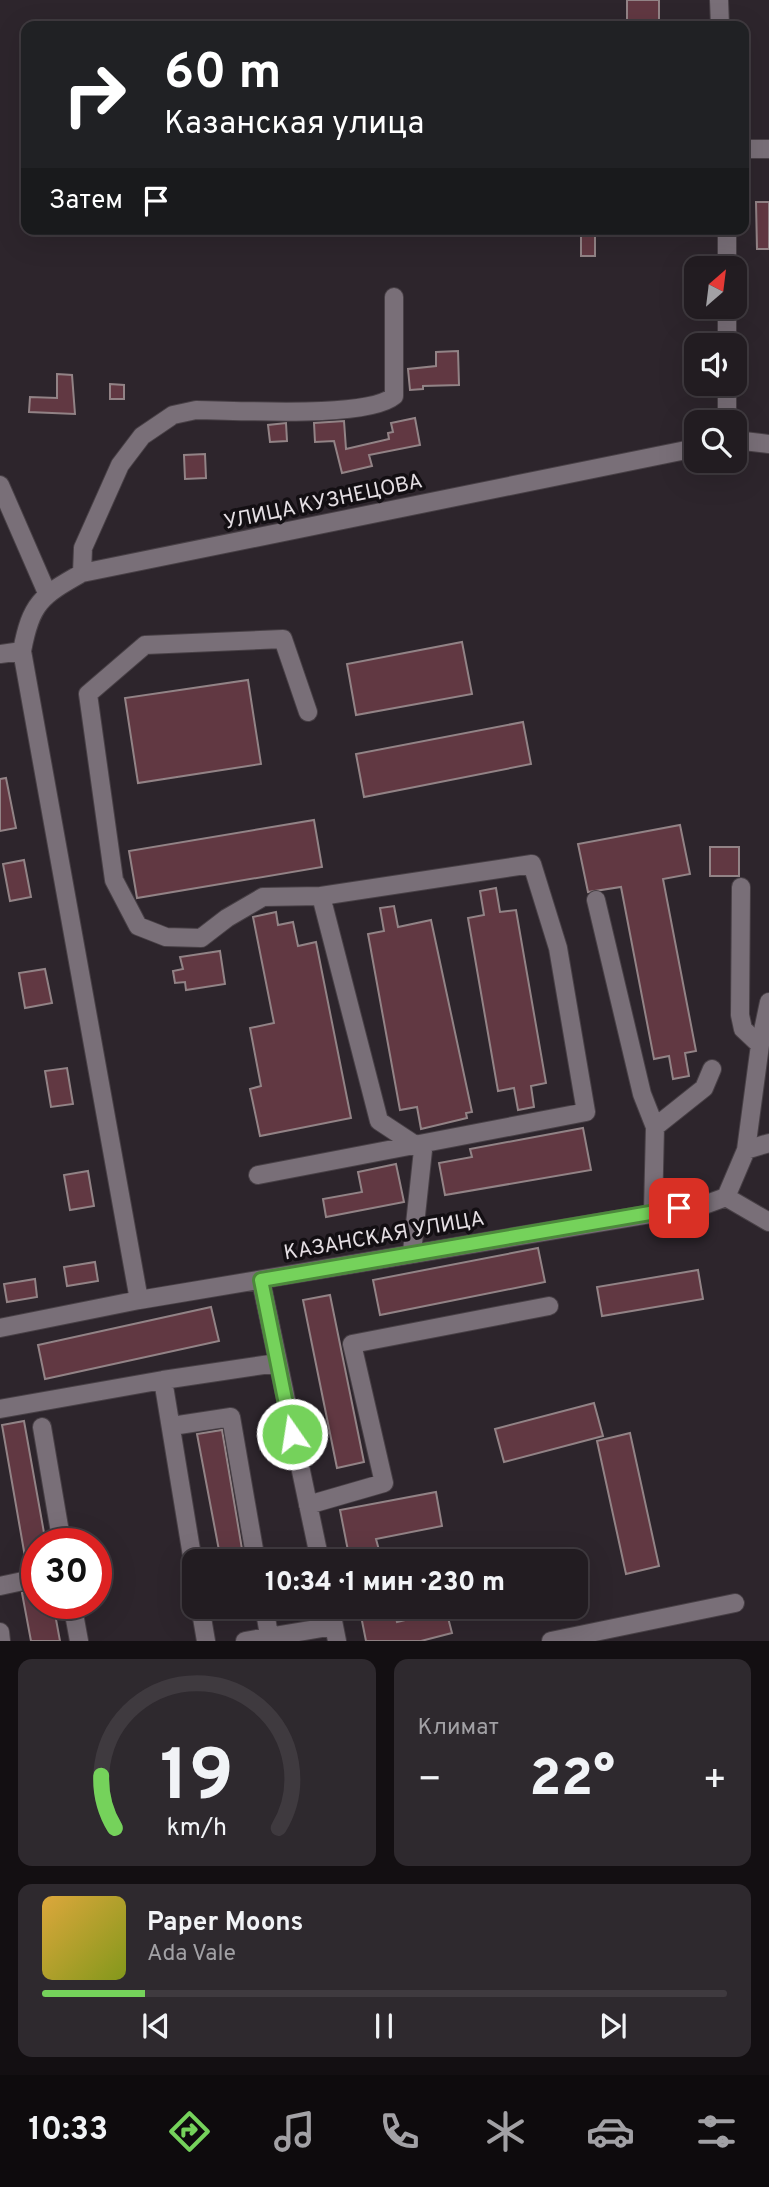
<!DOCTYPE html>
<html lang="ru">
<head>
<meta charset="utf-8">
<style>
	body { margin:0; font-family:Overpass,sans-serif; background:#2e292e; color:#f1f3f6; height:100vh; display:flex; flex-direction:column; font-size:26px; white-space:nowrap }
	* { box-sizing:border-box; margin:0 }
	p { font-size:23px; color:#a2a1a5 }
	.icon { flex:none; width:38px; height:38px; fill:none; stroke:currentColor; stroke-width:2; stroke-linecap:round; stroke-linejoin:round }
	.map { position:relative; height:1641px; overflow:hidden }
	.panel { display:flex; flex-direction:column; gap:18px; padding:18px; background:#130f12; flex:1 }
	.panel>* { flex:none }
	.top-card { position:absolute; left:21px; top:21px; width:728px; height:214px; border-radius:14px; box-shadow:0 7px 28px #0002,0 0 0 2px #3f3a3f; background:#202124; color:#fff; overflow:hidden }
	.needle { width:46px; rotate:28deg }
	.fabs { position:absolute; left:684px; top:256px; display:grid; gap:14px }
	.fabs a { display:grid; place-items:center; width:63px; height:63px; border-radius:14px; background:#221c21; box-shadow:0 7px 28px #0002,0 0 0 2px #3f3a3f; font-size:35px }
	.speed { position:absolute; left:21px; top:1528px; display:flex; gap:14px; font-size:35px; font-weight:700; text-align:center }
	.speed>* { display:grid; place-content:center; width:91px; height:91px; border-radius:50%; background:#221c21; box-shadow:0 7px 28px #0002,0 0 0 2px #3f3a3f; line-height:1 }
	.speed .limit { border:10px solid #d22; background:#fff; color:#111 }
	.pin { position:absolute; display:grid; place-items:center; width:60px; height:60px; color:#fff; margin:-30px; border-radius:14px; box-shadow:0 4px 10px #0006 }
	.me { position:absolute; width:77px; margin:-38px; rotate:347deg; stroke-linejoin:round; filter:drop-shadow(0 0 5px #0008) }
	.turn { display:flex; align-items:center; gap:24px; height:147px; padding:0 28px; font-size:32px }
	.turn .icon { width:91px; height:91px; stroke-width:2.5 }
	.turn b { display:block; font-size:49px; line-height:60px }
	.then { display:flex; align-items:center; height:66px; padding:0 28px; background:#0003; gap:14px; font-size:26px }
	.big { font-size:52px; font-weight:800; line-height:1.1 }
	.panel .card { flex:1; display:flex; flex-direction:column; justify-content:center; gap:10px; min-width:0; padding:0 24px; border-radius:14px; background:#2e292e }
	.panel .dial { align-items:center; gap:0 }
	.dial svg { height:182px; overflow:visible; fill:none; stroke:#3f3a3f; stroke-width:7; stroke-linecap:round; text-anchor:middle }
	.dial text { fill:#f1f3f6; stroke:none }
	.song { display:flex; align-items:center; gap:21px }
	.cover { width:84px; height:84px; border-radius:10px; background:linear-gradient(135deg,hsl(40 70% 55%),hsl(70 70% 35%)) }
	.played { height:7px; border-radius:4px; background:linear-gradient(90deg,#75d25b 15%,#3f3a3f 15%) }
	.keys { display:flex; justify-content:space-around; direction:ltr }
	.heat { display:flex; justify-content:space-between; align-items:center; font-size:38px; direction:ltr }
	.panel .tiles { flex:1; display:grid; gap:18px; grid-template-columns:1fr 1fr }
	.card:last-child { grid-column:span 2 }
	.trip { position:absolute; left:182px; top:1549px; width:406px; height:70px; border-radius:14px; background:#221c21; box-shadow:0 7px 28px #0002,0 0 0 2px #3f3a3f; font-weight:800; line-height:70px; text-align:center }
	.tab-bar { display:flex; height:112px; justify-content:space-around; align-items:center; background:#0e0b0d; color:#a2a1a5 }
	.tab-bar .icon { width:49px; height:49px }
	.tab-bar .current { color:#75d25b }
	.tab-bar b { font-size:32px; color:#f1f3f6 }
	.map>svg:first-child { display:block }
	.building { fill:#613842; stroke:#928386; stroke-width:2 }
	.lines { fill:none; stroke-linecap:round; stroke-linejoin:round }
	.minor-casing { stroke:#484046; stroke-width:20 }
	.minor { stroke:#796f78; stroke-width:18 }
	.route-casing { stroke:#4c883b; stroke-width:18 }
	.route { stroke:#75d25b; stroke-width:12 }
	.labels { text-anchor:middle; stroke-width:7; stroke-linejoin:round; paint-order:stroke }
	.street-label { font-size:21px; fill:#e5dfe4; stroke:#130f13 }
</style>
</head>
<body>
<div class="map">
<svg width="769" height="1641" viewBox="0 0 769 1641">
	<rect width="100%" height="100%" fill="#2d252c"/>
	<!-- building -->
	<path class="building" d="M 627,0 L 659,0 L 659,26 L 627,26 Z
		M 756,202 L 769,202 L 769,249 L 757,249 Z
		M 581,235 L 595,235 L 595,256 L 581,256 Z
		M 458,351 L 459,385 L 423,386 L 423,389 L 410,390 L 408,369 L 436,366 L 436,352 Z
		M 57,374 L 72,375 L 75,414 L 29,412 L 30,397 L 57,398 Z
		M 110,384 L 124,385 L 124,399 L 110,399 Z
		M 415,418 L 420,445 L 369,455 L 372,466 L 342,473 L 334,441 L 315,442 L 314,423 L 344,421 L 346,449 L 389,439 L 388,433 L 393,432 L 391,423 Z
		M 286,423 L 287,441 L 270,442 L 268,425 Z
		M 205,454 L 206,478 L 185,479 L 184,455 Z
		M 462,642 L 472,694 L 356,715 L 347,664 Z
		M 248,680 L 261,764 L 138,783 L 125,698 Z
		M 523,722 L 531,764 L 364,797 L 356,754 Z
		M 6,778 L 16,828 L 0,831 L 0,779 Z
		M 314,820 L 322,867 L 137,898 L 129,851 Z
		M 680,825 L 690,874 L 663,879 L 696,1051 L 685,1053 L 689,1076 L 673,1079 L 669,1056 L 654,1059 L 621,887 L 588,892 L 578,844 Z
		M 710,847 L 739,847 L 739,876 L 710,876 Z
		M 24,860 L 31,897 L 10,901 L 3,864 Z
		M 496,888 L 500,912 L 516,910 L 546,1083 L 531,1086 L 534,1107 L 518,1110 L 514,1088 L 498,1091 L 468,918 L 484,915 L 480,891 Z
		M 394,906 L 398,927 L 431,920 L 472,1112 L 466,1113 L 467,1118 L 421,1129 L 417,1107 L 400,1110 L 368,934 L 384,931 L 380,908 Z
		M 276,912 L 278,925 L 293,922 L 298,946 L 316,942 L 351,1118 L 260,1136 L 250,1089 L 261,1086 L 250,1028 L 274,1023 L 253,917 Z
		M 220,951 L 225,984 L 186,990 L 185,982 L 175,983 L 173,971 L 183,969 L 180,957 Z
		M 45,969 L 52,1003 L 25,1008 L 19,973 Z
		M 67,1068 L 73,1104 L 51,1107 L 45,1071 Z
		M 583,1128 L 591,1170 L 445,1195 L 439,1163 L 472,1157 L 470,1149 Z
		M 396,1164 L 404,1202 L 326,1217 L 323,1199 L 362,1192 L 358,1172 Z
		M 88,1171 L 94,1206 L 70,1210 L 64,1175 Z
		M 538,1248 L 545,1282 L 380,1315 L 373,1280 Z
		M 95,1262 L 98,1281 L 67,1286 L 64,1267 Z
		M 698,1270 L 703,1299 L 602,1316 L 597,1287 Z
		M 35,1279 L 37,1297 L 7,1302 L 4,1284 Z
		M 330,1295 L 364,1462 L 337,1468 L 303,1300 Z
		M 211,1307 L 219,1341 L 45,1379 L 38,1345 Z
		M 594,1403 L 603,1436 L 504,1462 L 495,1429 Z
		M 24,1421 L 46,1544 L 37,1544 L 37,1554 L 25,1557 L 2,1425 Z
		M 222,1430 L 244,1561 L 221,1561 L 197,1434 Z
		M 630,1433 L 659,1566 L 626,1574 L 597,1441 Z
		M 436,1492 L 442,1526 L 376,1539 L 382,1561 L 350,1561 L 340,1510 Z
		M 37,1590 L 37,1603 L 53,1603 L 60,1641 L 31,1641 L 22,1593 Z
		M 359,1606 L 393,1606 L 397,1622 L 446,1610 L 452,1633 L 421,1641 L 366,1641 Z"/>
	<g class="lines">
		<defs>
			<path id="minor" d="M 719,0 L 720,26
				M 744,149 L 769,149
				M 727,229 L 727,268
				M 727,306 L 727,345
				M 724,422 L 727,411 L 727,383
				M 735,440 L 769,444
				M 0,485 L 47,593
				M 82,573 L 83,548 L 120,465 L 142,436 L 173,415 L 196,410 C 236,410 367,419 394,396 L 394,297
				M 22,651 L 139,1300
				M 0,654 L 22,651 C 31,603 41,596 82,573 L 696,448
				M 308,712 L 283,639 L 145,645 L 88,694 L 114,880 L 138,926 L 166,937 L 201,938 L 227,918 L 263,897 L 321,896 L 379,1121 L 423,1150 L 412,1252
				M 741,887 L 740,1015 L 743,1029 L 760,1045
				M 596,900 L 642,1094 L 655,1127 L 653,1212
				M 655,1127 L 704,1088 L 712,1069
				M 746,1150 L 769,1143
				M 258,1175 L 586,1112 L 558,948 L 532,864 L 321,896
				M 726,1197 L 769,1222
				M 261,1281 L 320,1561
				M 0,1328 L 139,1300 L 704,1205 L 726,1197 L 746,1150 L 760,1045 L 769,1002
				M 163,1380 L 277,1363
				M 0,1409 L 163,1380 L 194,1568
				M 172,1426 L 231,1417 L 256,1561
				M 42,1427 L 62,1544
				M 308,1505 L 384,1483 L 352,1344 L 549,1306
				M 0,1586 L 37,1578
				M 72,1603 L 79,1641
				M 200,1606 L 206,1641
				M 264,1606 L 270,1641
				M 330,1606 L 337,1641
				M 0,1632 L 1,1641
				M 245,1641 L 334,1626
				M 551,1641 L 735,1603"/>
		</defs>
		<!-- minor casing -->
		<use href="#minor" class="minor-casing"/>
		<!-- minor -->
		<use href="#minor" class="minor"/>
	</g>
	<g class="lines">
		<defs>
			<path id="route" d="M 292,1434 L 261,1280 L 679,1208"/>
		</defs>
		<!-- route casing -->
		<use href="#route" class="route-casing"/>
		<!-- route -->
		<use href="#route" class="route"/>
	</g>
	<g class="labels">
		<!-- street labels -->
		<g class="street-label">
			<text transform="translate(323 501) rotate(-12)" y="7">УЛИЦА КУЗНЕЦОВА</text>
			<text transform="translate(384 1235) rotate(-10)" y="7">КАЗАНСКАЯ УЛИЦА</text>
		</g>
	</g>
</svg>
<div class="fabs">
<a><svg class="needle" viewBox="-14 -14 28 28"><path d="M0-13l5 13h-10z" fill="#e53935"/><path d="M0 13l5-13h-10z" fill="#a2a1a5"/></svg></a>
<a><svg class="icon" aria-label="sound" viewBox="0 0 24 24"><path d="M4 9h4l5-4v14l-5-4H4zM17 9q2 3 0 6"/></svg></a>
<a><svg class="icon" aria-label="search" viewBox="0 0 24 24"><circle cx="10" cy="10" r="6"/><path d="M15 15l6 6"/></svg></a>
</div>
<div class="speed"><div class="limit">30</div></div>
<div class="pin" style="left:679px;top:1208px;background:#d93025"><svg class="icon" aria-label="arrive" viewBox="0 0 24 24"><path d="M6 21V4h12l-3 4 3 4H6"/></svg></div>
<svg class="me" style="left:292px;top:1434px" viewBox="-20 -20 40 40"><circle r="17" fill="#75d25b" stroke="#fff" stroke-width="3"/><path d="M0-11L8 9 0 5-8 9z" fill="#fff"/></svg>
<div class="trip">10:34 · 1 мин · 230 m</div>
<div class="top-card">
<div class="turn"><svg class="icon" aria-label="right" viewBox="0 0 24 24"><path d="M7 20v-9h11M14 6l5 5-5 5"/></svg><div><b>60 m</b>Казанская улица</div></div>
<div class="then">Затем<svg class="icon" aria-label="arrive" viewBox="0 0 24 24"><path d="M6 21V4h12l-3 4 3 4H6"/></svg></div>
</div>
</div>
<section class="panel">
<div class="tiles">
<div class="card dial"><svg viewBox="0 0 100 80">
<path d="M14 69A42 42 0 1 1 86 69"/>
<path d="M14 69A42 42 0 0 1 8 46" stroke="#75d25b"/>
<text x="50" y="56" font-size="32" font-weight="700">19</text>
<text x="50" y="72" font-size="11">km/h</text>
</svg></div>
<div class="card"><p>Климат</p>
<div class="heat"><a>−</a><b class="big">22°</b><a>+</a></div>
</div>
<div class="card">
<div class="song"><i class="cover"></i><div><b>Paper Moons</b><p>Ada Vale</p></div></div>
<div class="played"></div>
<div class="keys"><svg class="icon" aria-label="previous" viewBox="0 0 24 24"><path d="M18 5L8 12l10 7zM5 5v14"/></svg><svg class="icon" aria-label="pause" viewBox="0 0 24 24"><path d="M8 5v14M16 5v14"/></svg><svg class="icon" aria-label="next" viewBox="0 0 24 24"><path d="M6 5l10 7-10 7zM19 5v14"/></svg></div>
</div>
</div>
</section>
<nav class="tab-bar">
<b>10:33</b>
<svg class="icon current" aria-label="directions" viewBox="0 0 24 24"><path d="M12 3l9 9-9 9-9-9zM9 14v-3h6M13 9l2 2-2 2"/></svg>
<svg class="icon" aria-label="music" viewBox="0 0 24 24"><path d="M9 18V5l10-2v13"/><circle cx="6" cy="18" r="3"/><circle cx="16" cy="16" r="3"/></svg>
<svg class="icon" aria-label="phone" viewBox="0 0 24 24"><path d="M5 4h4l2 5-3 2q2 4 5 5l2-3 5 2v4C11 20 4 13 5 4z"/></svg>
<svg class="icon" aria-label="climate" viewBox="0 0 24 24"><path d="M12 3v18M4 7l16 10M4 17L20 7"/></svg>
<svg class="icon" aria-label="car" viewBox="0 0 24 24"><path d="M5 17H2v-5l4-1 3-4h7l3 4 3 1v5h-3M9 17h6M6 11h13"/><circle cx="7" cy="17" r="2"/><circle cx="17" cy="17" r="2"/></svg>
<svg class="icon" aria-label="filters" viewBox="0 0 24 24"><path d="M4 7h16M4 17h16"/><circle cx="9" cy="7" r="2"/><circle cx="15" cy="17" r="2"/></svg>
</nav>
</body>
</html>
